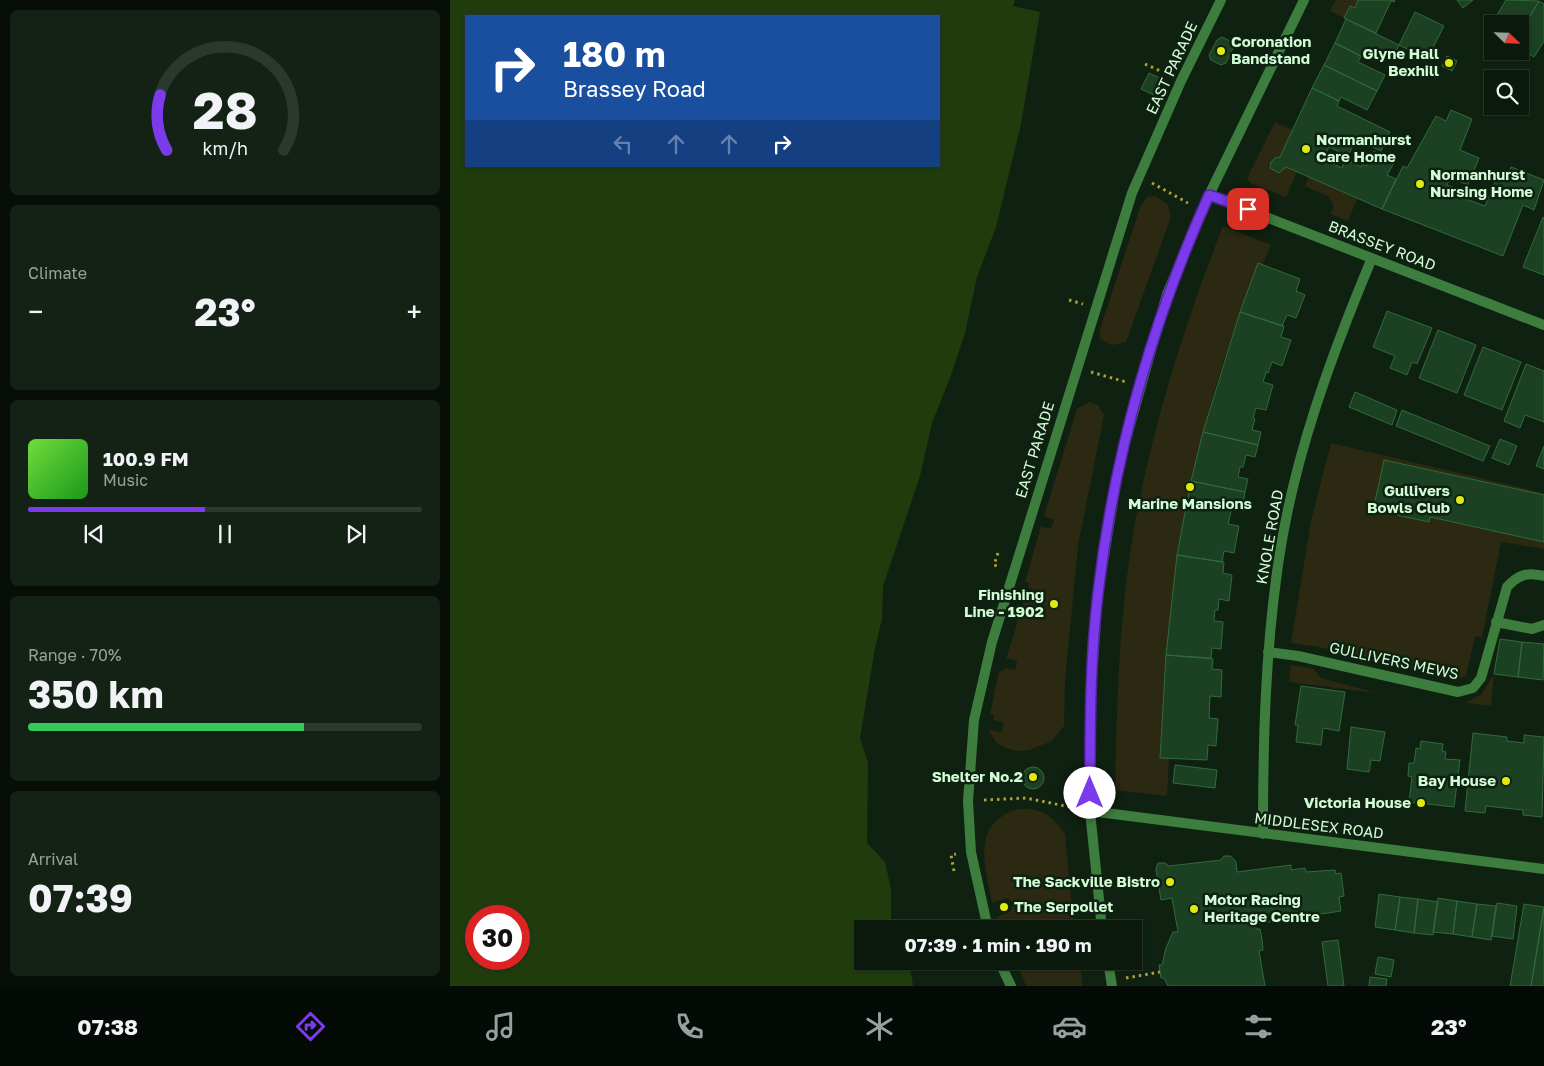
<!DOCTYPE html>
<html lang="en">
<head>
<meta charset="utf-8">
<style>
	body { margin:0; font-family:"Golos Text",sans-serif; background:#142216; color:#f1f3f6; height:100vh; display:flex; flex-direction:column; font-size:19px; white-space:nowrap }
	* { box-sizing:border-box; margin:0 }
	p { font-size:16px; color:#9aa09d }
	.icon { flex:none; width:28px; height:28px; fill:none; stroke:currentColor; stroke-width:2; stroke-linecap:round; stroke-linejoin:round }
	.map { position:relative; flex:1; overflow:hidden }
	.sheet { display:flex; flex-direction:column; gap:10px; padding:10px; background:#060e07; width:450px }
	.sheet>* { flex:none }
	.top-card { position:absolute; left:15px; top:15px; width:475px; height:152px; border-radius:0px; box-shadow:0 1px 4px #0004,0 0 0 1px #2b382e; background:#1a4fa0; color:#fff; overflow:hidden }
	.needle { width:32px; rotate:113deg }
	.fabs { position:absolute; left:1034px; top:15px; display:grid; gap:10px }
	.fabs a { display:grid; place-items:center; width:45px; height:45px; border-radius:0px; background:#0b190d; box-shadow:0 1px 4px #0004,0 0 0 1px #2b382e; font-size:25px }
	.speed { position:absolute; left:15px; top:905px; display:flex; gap:10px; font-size:25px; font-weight:700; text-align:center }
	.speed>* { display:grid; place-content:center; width:65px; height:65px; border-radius:50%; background:#0b190d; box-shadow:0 1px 4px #0004,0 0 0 1px #2b382e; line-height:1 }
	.speed .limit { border:8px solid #d22; background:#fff; color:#111 }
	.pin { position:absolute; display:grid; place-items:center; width:42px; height:42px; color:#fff; margin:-21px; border-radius:10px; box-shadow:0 2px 8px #0006 }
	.me { position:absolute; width:55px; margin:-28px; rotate:0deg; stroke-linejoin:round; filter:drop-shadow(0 0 4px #0008) }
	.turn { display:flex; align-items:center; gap:18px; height:105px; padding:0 15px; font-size:22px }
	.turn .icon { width:65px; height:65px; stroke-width:2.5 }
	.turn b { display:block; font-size:35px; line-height:42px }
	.lanes { display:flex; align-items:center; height:48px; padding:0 15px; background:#0003; justify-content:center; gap:25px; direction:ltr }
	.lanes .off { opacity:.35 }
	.big { font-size:38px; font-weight:700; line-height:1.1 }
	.sheet .card { flex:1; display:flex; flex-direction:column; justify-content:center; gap:8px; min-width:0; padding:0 18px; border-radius:8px; background:#142216 }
	.sheet .dial { align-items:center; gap:0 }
	.dial svg { height:130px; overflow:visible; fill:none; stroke:#2b382e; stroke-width:7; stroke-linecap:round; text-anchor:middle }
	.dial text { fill:#f1f3f6; stroke:none }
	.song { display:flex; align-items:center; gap:15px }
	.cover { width:60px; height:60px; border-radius:8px; background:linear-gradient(135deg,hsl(100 70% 55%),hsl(120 70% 35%)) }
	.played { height:5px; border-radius:2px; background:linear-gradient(90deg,#7c3aed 45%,#2b382e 45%) }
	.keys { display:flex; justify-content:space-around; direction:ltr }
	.heat { display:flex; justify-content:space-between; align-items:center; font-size:28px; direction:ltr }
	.charge { height:8px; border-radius:4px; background:linear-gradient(90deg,#34c759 70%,#2b382e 0) }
	.trip { position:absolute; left:404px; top:920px; width:288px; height:50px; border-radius:0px; background:#0b190d; box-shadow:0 1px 4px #0004,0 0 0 1px #2b382e; font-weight:700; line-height:50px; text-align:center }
	.dock { display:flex; height:80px; justify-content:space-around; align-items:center; background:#040a05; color:#9aa09d }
	.dock .icon { width:35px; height:35px }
	.dock .on { color:#7c3aed }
	.dock b { font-size:22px; color:#f1f3f6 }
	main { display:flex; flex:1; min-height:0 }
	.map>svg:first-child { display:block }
	.green { fill:#2b2912 }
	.water { fill:#203c0d; fill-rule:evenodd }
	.building { fill:#1c4122; stroke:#306b39 }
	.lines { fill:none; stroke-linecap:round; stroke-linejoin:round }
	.path { stroke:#aca036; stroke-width:3; stroke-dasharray:2.5 4; stroke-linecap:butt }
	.pedestrian { stroke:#3d7d3d; stroke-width:10 }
	.minor { stroke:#3d7d3d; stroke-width:10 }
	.route-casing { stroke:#51269a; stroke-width:12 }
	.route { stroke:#7c3aed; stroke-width:9 }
	.poi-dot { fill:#dfeb0f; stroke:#0f2111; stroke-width:2 }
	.labels { text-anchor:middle; stroke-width:5; stroke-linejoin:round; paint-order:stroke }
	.poi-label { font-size:15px; font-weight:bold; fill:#d2fcd5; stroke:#0f2111; text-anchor:end }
	.street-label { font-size:15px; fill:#d2fcd5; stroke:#0f2111 }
</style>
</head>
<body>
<main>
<section class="sheet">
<div class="card dial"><svg viewBox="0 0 100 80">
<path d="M14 69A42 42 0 1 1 86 69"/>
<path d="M14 69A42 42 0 0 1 10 35" stroke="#7c3aed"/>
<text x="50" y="56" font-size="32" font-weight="700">28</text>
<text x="50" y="72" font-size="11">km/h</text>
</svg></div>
<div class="card"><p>Climate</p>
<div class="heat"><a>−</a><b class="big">23°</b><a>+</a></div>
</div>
<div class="card">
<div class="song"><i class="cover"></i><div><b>100.9 FM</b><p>Music</p></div></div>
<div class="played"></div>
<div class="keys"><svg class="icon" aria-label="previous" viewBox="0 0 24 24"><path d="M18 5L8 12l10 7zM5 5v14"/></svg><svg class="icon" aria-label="pause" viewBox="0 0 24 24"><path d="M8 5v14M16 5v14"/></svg><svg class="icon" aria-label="next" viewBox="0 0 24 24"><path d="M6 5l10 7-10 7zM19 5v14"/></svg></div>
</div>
<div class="card"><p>Range · 70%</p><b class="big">350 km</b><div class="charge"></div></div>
<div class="card"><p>Arrival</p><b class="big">07:39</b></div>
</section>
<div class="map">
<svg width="1094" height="986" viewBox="0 0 1094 986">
	<rect width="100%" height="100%" fill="#0f2111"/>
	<!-- green -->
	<path class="green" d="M 886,0 L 908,0 L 905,8 L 900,6 L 894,18 L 880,11 Z
		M 825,122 L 843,130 L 830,157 L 825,158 L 821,162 L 820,168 L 829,173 L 836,167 L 847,172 L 836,197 L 800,183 L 797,178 Z
		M 859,177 L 907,199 L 898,221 L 880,214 L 884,206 L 878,196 L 855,186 Z
		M 706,196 L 718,205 L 721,217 L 676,342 L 663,345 L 650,339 L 650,329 L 691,205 L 697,197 Z
		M 773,226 L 821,245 C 812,269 798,290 790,314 C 735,461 718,602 710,757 L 719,758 L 717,796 L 665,790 C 667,701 669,611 685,523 C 704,420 735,323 773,226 Z
		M 639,402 L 648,405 L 654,415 L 628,546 L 615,681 L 614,726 L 602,741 L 579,750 L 567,751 L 556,748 L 546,742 L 538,729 L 551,733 L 554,723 L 543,720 L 544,715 L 540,714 L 549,671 L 553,671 L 554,668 L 565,670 L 567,661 L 556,658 L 558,653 L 575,597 L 585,600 L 588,591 L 578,588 L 579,583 L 575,582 L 591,526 L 601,529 L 604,520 L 594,516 L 627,409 Z
		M 881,443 L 1094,493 L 1094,549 L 1051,542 L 1032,638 L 1025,636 L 1016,676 L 1004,680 L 869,647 L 841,643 L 861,521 Z
		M 841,665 L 864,669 L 871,678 L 927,693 L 839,682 Z
		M 1044,674 L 1041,706 L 1015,703 L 1031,695 Z
		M 569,809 L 581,809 L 593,812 L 604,820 L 615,834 L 624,929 L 551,929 L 547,917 L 561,911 L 563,903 L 557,898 L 542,903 C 535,865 520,823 569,809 Z
		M 566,961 L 629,961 L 633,986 L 576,986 Z"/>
	<!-- water -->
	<path class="water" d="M 0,0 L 565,0 L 563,6 L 590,12 L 571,124 L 546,227 L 527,277 L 515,333 L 500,378 L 482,423 L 470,476 L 433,586 L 432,619 L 425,648 L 410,738 L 418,763 L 417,843 L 435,862 L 441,889 L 441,929 L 412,929 L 412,961 L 456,961 L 460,966 L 463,986 L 0,986 ZM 16,16 L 489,16 L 489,166 L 16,166 ZM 26,916 L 69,916 L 69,959 L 26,959 Z"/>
	<!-- building -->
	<path class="building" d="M 908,0 L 945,0 L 944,2 L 941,1 L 926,33 L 894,18 L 900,6 L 905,8 Z
		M 1007,0 L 1023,0 L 1013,8 Z
		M 1056,0 L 1089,1 L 1071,31 L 1070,24 L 1042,24 L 1042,33 L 1038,30 Z
		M 1089,1 L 1094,4 L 1094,41 L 1084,57 L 1070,49 L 1077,35 L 1071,31 Z
		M 965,12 L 994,26 L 977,59 L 949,45 Z
		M 896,19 L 949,45 L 941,61 L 914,48 L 911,56 L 885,43 Z
		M 772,37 L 782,42 L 783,48 L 776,63 L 771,65 L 761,60 L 759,55 L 767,40 Z
		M 885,43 L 911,56 L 908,62 L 935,75 L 927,91 L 874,65 Z
		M 997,56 L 1007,61 L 1002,71 L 992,66 Z
		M 874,65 L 927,91 L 917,110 L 891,97 L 889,101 L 862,88 Z
		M 699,73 L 714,80 L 706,96 L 691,89 Z
		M 862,88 L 889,101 L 887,106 L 940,132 L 931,151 L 906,139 L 898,156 L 879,147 L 873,159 L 892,168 L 895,159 L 911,167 L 912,164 L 917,166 L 924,151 L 945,161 L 937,175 L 946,179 L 932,209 L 836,167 L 829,173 L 820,168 L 821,162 L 825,158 L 830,157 Z
		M 1001,110 L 1022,119 L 1010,150 L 1029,158 L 1018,185 L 1000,178 L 997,185 L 1016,192 L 1013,198 L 1035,206 L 1046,179 L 1055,183 L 1061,167 L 1094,180 L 1084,210 L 1073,205 L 1053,256 L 932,209 L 953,166 L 957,168 L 986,116 L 996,121 Z
		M 1093,217 L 1094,218 L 1094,275 L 1073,267 Z
		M 808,263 L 850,279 L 846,291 L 855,295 L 846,318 L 837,315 L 832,326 L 790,312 Z
		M 937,311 L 982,328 L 967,364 L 962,362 L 957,375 L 940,368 L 945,356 L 923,347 Z
		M 790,312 L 834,326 L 831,337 L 841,340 L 832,366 L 822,362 L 818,373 L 816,372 L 813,382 L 823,385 L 816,410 L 806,408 L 803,418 L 805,419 L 802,430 L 811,432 L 808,445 L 753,432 Z
		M 988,330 L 1026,345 L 1007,393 L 969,378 Z
		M 1033,347 L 1071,362 L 1052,410 L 1014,395 Z
		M 1076,364 L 1094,371 L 1094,422 L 1075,415 L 1070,428 L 1054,421 Z
		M 905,392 L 947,410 L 942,425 L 899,407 Z
		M 952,410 L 1040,446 L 1033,461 L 946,426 Z
		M 753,432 L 808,445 L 805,457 L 796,455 L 793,467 L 790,467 L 788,477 L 798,479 L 795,492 L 741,481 Z
		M 1050,439 L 1067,446 L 1059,465 L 1042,458 Z
		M 1094,446 L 1094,469 L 1086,466 Z
		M 934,460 L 1094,495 L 1094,542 L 980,517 L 979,522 L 937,513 L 939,509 L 924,506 Z
		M 741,481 L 795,492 L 793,505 L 783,503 L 778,524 L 789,526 L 784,553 L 774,551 L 772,562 L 727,555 Z
		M 727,555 L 774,562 L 773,573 L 782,575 L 779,601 L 769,599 L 768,610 L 765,610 L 764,621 L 773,622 L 771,649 L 762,648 L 761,658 L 716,655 Z
		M 1050,639 L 1072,642 L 1068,677 L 1044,674 Z
		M 1072,642 L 1094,644 L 1093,680 L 1068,677 Z
		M 716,655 L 763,659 L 762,669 L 772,670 L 771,697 L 760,696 L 759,718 L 768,719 L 766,746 L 758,745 L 757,760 L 710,758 Z
		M 851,686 L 895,692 L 889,731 L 873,728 L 871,745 L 846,742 L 848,725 L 845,725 Z
		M 901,727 L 935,732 L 930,761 L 921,760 L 919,772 L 897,769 Z
		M 1023,733 L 1057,737 L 1057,741 L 1074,743 L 1074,735 L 1094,737 L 1092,817 L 1073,815 L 1073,810 L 1036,806 L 1035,813 L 1015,811 Z
		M 971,741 L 993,744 L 992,751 L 996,752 L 995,759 L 1010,760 L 1004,807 L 959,802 L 962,777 L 958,776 L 959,763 L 964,763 L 966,748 L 970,749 Z
		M 725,765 L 767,770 L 765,788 L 723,783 Z
		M572 778a11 11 0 1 1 22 0a11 11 0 1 1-22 0Z
		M 774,856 L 781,856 L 786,862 L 787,872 L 841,865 L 841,870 L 855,868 L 856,872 L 885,870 L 886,874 L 891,873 L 894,896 L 889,897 L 891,911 L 806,924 L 806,929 L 810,929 L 812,939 L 813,950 L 809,951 L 815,986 L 718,986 L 714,978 L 711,978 L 709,965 L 712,965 L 716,948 L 723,932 L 728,932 L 722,898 L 711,900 L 706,869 L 708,863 L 715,863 L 719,866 L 771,860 Z
		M 929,894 L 950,897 L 945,930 L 925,927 Z
		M 950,897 L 968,899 L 964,933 L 945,930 Z
		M 988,898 L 1007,901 L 1003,934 L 983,932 Z
		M 968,899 L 988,902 L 983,935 L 964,933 Z
		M 1007,901 L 1027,904 L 1022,937 L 1003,934 Z
		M 1047,903 L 1067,906 L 1063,939 L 1042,936 Z
		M 1027,904 L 1046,906 L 1041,940 L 1022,937 Z
		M 1074,904 L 1094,907 L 1081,986 L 1060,986 Z
		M 1094,908 L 1094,986 L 1081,986 Z
		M 888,940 L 894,986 L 878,986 L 872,942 Z
		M 928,957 L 944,960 L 941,977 L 925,974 Z
		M 920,977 L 937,979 L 936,986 L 919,986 Z"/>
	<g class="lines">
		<!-- path -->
		<path class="path" d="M 695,64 L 717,74
			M 702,183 L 738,203
			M 619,300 L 633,304
			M 641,372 L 676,382
			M 548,553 L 544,565 L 550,567
			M 534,800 L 576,798 L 625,808
			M 504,871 L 501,855 L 506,854
			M 676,978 L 710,972"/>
		<!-- pedestrian -->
		<path class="pedestrian" d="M 538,929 L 521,852 L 518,801 L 524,720 L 542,642 L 682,193 L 731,81 L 771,0
			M 549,961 L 561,986"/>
		<!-- minor -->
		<path class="minor" d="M 759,195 L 1094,325
			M 1046,622 L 1082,629 L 1094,625
			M 818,652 L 848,656 L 1008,692 L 1023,688 L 1031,678 L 1057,587 C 1069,574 1078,572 1094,576
			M 640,811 L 1094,869
			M 813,834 C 813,744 815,655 828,565 C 843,459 881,356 922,258
			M 652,929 L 640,811 L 640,703 L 648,593 L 669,464 L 717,294 L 759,195 L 854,0
			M 658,961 L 662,986"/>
	</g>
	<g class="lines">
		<defs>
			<path id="route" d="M 640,793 C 640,726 640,659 648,593 C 664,456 703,320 759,195 L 798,209"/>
		</defs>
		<!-- route casing -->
		<use href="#route" class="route-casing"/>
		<!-- route -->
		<use href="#route" class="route"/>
	</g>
	<!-- markers -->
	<g class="poi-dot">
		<circle cx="771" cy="51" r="5"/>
		<circle cx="999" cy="63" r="5"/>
		<circle cx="856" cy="149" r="5"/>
		<circle cx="970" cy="184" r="5"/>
		<circle cx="740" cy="487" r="5"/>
		<circle cx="1010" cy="500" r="5"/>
		<circle cx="604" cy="604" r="5"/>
		<circle cx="583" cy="777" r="5"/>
		<circle cx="1056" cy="781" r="5"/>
		<circle cx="971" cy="803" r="5"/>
		<circle cx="720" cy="882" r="5"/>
		<circle cx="554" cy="907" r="5"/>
		<circle cx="744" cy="909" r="5"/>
	</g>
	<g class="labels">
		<!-- poi labels -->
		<g class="poi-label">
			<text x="781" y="47" text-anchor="start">Coronation<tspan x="781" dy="17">Bandstand</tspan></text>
			<text x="989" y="59">Glyne Hall<tspan x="989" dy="17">Bexhill</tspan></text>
			<text x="866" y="145" text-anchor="start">Normanhurst<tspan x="866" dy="17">Care Home</tspan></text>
			<text x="980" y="180" text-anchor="start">Normanhurst<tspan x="980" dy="17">Nursing Home</tspan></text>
			<text x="1000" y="496">Gullivers<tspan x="1000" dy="17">Bowls Club</tspan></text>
			<text x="740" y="509" text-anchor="middle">Marine Mansions</text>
			<text x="594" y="600">Finishing<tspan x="594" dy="17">Line - 1902</tspan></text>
			<text x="573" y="782">Shelter No.2</text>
			<text x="1046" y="786">Bay House</text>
			<text x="961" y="808">Victoria House</text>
			<text x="710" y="887">The Sackville Bistro</text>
			<text x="754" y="905" text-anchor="start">Motor Racing<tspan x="754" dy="17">Heritage Centre</tspan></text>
			<text x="564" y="912" text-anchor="start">The Serpollet</text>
		</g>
		<!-- street labels -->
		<g class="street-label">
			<text transform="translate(722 68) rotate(-65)" y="5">EAST PARADE</text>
			<text transform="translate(932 246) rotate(21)" y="5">BRASSEY ROAD</text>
			<text transform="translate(585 450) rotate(-73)" y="5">EAST PARADE</text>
			<text transform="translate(820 537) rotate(-80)" y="5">KNOLE ROAD</text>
			<text transform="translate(944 661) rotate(12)" y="5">GULLIVERS MEWS</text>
			<text transform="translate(869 826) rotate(7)" y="5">MIDDLESEX ROAD</text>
		</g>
	</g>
</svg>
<div class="fabs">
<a><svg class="needle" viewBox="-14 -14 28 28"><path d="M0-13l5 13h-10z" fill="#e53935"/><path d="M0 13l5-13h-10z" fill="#9aa09d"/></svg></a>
<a><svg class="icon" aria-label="search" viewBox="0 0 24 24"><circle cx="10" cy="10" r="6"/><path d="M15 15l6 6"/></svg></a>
</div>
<div class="speed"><div class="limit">30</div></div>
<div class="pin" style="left:798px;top:209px;background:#d93025"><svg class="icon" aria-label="arrive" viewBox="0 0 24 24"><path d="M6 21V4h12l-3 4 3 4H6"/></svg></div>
<svg class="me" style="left:640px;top:793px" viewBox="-20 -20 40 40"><circle r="19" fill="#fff"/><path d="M0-13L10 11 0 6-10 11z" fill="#7c3aed"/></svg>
<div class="trip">07:39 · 1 min · 190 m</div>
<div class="top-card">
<div class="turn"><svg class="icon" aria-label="right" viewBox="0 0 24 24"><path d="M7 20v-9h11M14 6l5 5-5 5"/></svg><div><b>180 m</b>Brassey Road</div></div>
<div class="lanes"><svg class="icon off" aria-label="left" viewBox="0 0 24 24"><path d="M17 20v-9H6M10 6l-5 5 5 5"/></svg><svg class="icon off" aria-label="ahead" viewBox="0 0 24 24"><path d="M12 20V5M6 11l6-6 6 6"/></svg><svg class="icon off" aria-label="ahead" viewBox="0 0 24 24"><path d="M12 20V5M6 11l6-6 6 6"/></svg><svg class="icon" aria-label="right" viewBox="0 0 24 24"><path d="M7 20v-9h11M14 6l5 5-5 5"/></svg></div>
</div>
</div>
</main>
<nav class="dock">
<b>07:38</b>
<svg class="icon on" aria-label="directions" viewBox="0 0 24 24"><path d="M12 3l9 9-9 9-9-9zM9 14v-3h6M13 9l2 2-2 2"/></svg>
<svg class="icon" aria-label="music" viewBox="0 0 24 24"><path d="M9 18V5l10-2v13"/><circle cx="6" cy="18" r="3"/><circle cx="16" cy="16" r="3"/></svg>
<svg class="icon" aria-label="phone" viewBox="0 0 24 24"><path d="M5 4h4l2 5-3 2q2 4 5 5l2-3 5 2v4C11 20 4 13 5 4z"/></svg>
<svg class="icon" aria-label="climate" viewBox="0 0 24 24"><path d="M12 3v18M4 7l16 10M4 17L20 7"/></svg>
<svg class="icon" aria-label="car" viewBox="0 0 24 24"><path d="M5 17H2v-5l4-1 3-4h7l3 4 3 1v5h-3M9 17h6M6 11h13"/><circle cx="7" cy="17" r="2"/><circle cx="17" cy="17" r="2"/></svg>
<svg class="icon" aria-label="filters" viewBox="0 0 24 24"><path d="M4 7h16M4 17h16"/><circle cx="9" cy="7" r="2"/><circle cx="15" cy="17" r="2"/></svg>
<b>23°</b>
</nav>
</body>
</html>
